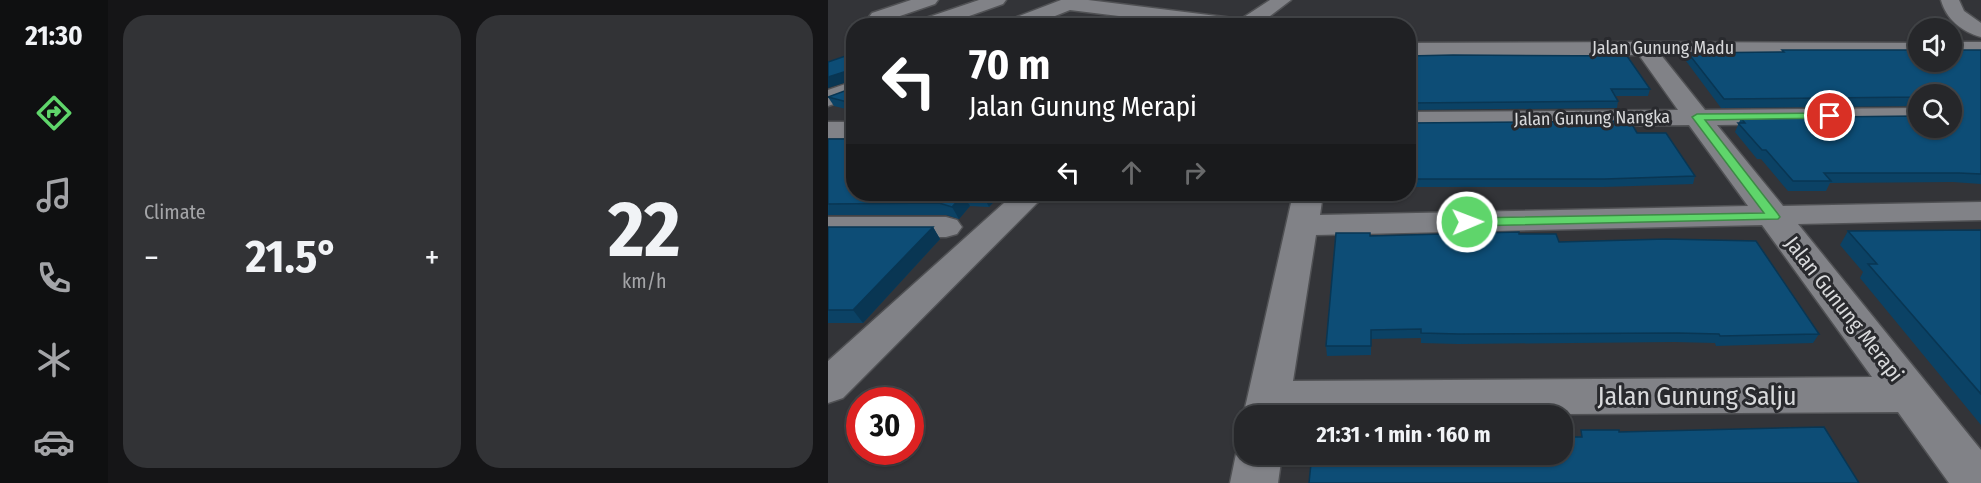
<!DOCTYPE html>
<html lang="en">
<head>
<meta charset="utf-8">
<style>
	body { margin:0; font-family:"Fira Sans Condensed",sans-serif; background:#323336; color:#f1f3f6; height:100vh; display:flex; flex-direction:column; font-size:22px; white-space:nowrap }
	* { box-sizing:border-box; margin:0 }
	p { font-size:20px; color:#a4a5a8 }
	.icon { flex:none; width:33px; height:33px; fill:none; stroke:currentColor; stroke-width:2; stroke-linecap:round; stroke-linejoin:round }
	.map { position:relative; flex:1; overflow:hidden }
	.sheet { display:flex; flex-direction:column; gap:15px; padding:15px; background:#151517; width:720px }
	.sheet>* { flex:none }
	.hud { position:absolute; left:18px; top:18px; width:570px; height:183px; border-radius:24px; box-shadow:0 2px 4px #0004,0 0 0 2px #424447; background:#202124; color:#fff; overflow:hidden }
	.controls { position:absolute; left:1080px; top:18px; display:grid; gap:12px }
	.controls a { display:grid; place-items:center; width:54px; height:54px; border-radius:50%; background:#26272a; box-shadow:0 2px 4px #0004,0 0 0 2px #424447; font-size:30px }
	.speed { position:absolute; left:18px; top:387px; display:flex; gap:12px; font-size:30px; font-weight:700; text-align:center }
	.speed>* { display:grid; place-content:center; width:78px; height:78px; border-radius:50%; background:#26272a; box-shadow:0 2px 4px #0004,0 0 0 2px #424447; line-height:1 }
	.speed .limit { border:9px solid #d22; background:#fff; color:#111 }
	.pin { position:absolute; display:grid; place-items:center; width:51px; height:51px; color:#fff; margin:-26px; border:3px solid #fff; border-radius:50%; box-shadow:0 2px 6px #0007 }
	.me { position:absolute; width:66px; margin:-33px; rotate:89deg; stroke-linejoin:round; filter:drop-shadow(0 0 4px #0008) }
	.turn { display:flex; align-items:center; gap:21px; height:126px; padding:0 24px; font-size:27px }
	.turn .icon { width:78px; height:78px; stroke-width:2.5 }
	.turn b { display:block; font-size:42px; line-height:51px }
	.lanes { display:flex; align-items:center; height:57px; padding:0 24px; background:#0003; justify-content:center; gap:30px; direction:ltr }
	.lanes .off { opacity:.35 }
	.big { font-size:45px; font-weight:700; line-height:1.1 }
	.sheet .tile { flex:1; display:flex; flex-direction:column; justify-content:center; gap:9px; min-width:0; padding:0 21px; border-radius:24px; background:#323336 }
	.sheet .dial { align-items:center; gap:0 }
	.dial b { font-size:78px; line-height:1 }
	.heat { display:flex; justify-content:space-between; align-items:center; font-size:33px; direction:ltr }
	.sheet .tiles { flex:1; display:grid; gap:15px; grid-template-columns:repeat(2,1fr) }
	.trip { position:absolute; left:406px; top:405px; width:339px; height:60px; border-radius:24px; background:#26272a; box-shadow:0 2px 4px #0004,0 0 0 2px #424447; font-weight:700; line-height:60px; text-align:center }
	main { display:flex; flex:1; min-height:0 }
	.menu { display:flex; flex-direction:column; width:108px; justify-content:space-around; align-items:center; background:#0f1011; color:#a4a5a8 }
	.menu .icon { width:42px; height:42px }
	.menu .selected { color:#5fd56b }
	.menu b { font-size:27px; color:#f1f3f6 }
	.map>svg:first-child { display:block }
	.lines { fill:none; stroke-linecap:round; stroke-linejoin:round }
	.minor-casing { stroke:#505154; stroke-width:3 }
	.minor { fill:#818287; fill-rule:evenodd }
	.wall { fill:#0b4265 }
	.shaded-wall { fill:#093653 }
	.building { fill:#0d4d76; stroke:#093653; stroke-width:1.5 }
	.route { fill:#5fd56b; stroke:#3e8a46; stroke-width:1.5 }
	.labels { text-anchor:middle; stroke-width:6; stroke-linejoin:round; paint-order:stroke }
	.far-street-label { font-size:18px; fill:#d9dadc; stroke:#292a2e }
	.street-label { font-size:21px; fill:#d9dadc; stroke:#292a2e }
	.near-street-label { font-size:26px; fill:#d9dadc; stroke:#292a2e }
</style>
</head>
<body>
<main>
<nav class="menu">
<b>21:30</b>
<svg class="icon selected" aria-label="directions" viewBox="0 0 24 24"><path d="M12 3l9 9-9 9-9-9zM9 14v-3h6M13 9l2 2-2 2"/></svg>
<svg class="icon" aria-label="music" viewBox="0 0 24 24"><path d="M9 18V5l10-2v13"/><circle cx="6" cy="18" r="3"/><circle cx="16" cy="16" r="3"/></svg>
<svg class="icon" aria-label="phone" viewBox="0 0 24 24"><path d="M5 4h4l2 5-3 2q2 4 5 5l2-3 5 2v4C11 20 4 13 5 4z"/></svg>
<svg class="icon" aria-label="climate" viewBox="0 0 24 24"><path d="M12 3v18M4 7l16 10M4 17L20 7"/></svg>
<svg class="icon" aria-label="car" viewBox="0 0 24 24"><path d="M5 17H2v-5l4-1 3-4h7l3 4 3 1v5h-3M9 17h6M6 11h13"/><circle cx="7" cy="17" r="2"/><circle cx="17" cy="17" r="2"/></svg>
</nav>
<section class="sheet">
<div class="tiles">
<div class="tile"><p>Climate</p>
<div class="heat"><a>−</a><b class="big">21.5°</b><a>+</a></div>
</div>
<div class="tile dial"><b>22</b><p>km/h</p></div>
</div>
</section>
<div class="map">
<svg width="1153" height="483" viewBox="0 0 1153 483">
	<rect width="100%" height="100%" fill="#333438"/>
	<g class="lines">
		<defs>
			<path id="minor" d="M 83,0 L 110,0 L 107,4 L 69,17 L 81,22 L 83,26 C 69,26 51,29 41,17 L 44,13 Z
				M 151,0 L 178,0 L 175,4 L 113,26 L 84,26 L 86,22 Z
				M 233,0 L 260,0 L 413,19 L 442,0 L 463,0 L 429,26 L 372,26 L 242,10 L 202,26 L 174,26 L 176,22 Z
				M 1113,0 L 1131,0 L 1136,11 L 1153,23 L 1153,37 C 1134,32 1118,19 1113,0 Z
				M 816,42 L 1090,43 L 1090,55 L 833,55 L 877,110 L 1090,108 L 1090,123 L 889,125 L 955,206 L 1153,202 L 1153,220 L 970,224 L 1153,450 L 1153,483 L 1121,483 L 1070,412 L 417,416 L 417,420 L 415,416 L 419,399 L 465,194 L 495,194 L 492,215 L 920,206 L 861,125 L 580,128 L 580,112 L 850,110 L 811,55 L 580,55 L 580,43 ZM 934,225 L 1044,377 L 465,381 L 488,235 Z
				M 1124,42 L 1153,42 L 1153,54 L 1124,54 Z
				M 26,81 L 26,97 L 0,106 L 0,90 Z
				M 0,122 L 26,122 L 26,138 L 0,138 Z
				M 186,194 L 218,194 L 15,398 L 0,403 L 0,361 Z
				M 0,217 L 118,217 L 129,220 L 134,227 L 129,234 L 118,237 L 0,237 Z
				M 417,438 L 417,454 L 454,454 L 450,483 L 402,483 L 408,454 Z"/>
		</defs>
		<!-- minor casing -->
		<use href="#minor" class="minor-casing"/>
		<!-- minor -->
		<use href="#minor" class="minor"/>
	</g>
	<!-- wall -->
	<path class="wall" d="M 954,50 L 1153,50 L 1153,184 L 1125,182 L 1002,183 L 998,191 L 960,191 L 933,159 L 929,159 L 907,132 L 913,118 L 1090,128 L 1124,94 L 1090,94 L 1090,106 L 893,108 L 858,61 L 860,53 L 954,52 Z
		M 26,53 L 26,111 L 6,106 L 0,97 L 22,89 L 22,81 Z
		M 580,56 L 822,89 L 820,96 L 787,96 L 790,101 L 789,108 L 580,110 Z
		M 580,123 L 809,133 L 867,176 L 865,184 L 776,187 L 583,187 L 583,188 L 580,188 Z
		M 0,139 L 173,194 L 161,207 L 142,206 L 131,219 L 118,215 L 0,215 Z
		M 0,227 L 105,227 L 112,239 L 35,323 L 0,323 Z
		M 1153,230 L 1153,425 L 1032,278 L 1035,272 L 1012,245 L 1020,231 Z
		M 691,234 L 731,242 L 991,334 L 985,343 L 888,346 L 887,343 L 846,342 L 630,344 L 593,343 L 593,338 L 543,339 L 543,355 L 499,356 L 498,346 L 542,236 Z"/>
	<!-- shaded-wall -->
	<path class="shaded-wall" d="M 22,70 L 26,80 L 0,88 L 0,77 Z
		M 157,194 L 173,194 L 161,207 L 155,195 Z
		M 135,195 L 142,206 L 131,219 L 124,207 Z
		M 105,227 L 112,239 L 35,323 L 25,310 Z"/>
	<!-- building -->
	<path class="building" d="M 954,50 L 1090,50 L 1090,62 L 1124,62 L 1124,50 L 1153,50 L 1153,174 L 1131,173 L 996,173 L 1003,181 L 965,181 L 938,150 L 934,150 L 910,123 L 917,123 L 913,118 L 1090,116 L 1090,128 L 1124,128 L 1124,94 L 1090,94 L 1090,97 L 896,99 L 860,53 L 956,52 Z
		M 26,53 L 26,102 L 23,103 L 0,97 L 22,89 L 22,70 L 0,77 L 0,62 Z
		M 625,55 L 799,56 L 822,89 L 783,89 L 790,101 L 580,103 L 580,56 Z
		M 802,121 L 809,133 L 838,133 L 867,176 L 777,179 L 583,179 L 583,181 L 580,181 L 580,123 Z
		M 0,139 L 26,139 L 26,194 L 157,194 L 155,195 L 135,195 L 124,207 L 111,203 L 0,204 Z
		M 0,227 L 105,227 L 25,310 L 0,310 Z
		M 1153,230 L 1153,394 L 1040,264 L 1049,264 L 1020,231 Z
		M 691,232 L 691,234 L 728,234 L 731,242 L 838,239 L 928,241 L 991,334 L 892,336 L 891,334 L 850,333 L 631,334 L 593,333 L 593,329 L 543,330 L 543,346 L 498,346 L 508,233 L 542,233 L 542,236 Z
		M 996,427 L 1031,483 L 481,483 L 484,454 L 735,454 L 735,437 L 754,437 L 753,430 L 791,430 L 791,432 Z"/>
	<!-- route -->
	<path class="route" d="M 1002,113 L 1006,114 L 1006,118 L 877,120 L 950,214 L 952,217 L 950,219 L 639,226 L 633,222 L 639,218 L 936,213 L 864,117 L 869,114 Z"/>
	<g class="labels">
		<!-- far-street labels -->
		<g class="far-street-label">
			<text x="835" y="54">Jalan Gunung Madu</text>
			<text transform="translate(764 118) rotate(-1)" y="6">Jalan Gunung Nangka</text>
		</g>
		<!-- street labels -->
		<g class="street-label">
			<text transform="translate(1016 309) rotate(52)" y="7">Jalan Gunung Merapi</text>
		</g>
		<!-- near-street labels -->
		<g class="near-street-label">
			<text x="869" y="405">Jalan Gunung Salju</text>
		</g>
	</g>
</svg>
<div class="controls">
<a><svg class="icon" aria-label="sound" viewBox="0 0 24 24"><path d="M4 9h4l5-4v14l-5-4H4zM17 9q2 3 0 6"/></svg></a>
<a><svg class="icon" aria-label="search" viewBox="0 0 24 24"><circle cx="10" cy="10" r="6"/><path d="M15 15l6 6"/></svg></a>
</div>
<div class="speed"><div class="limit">30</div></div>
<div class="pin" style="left:1002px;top:116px;background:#d93025"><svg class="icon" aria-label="arrive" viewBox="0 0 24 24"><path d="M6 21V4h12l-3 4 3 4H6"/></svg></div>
<svg class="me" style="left:639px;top:222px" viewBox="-20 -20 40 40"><circle r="17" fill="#5fd56b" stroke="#fff" stroke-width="3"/><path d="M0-11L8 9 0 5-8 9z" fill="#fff"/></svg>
<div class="trip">21:31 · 1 min · 160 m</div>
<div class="hud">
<div class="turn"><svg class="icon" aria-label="left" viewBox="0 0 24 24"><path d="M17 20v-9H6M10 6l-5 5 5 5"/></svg><div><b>70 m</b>Jalan Gunung Merapi</div></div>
<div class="lanes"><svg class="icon" aria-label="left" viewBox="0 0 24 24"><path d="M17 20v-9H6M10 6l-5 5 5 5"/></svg><svg class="icon off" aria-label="ahead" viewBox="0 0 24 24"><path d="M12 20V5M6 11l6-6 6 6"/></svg><svg class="icon off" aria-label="right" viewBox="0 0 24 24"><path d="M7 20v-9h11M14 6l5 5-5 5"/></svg></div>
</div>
</div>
</main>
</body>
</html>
